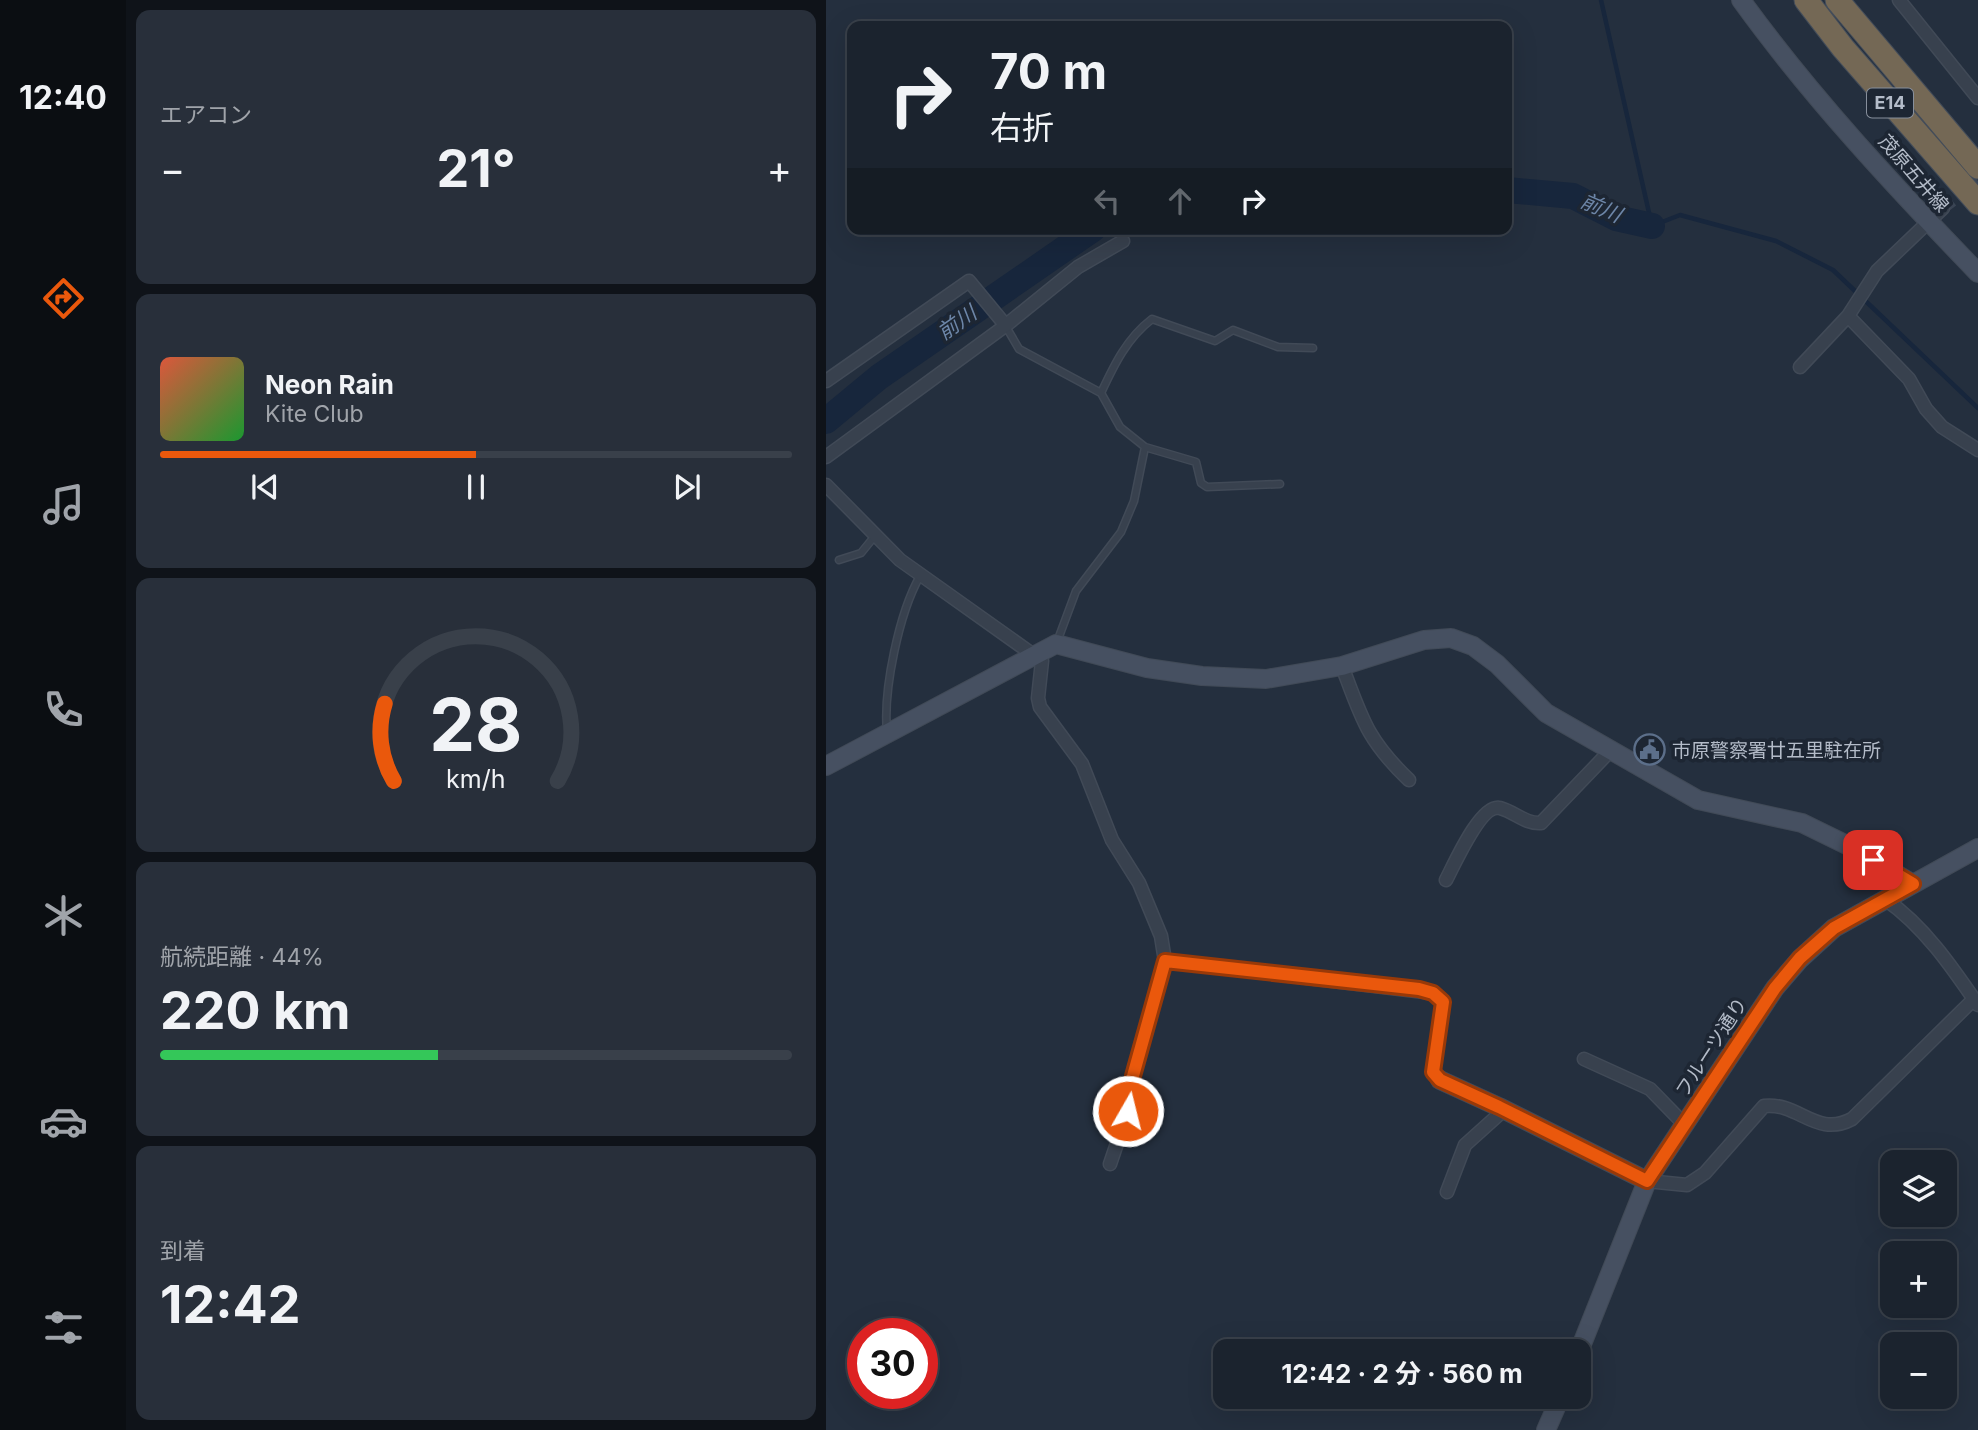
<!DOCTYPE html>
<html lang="ja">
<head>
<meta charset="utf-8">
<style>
	body { margin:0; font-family:Inter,"Noto Sans JP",sans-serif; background:#282f3a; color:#f1f3f6; height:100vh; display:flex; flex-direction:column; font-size:26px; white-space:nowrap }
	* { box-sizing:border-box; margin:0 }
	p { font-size:23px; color:#a0a4aa }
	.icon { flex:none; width:38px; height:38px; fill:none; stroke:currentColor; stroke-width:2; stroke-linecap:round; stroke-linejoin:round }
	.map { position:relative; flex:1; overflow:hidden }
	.drawer { display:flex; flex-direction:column; gap:10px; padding:10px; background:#0f1319; width:700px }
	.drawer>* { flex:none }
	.hud { position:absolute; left:21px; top:21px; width:665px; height:214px; border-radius:14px; box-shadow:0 7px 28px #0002,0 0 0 2px #39404a; background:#1b232e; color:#f1f3f6; overflow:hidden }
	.tools { position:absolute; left:1054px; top:1150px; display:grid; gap:14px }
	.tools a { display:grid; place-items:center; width:77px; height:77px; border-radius:14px; background:#1b232e; box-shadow:0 7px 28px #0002,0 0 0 2px #39404a; font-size:35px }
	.speed { position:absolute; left:21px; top:1318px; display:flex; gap:14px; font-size:35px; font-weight:700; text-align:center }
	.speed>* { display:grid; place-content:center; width:91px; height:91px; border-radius:50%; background:#1b232e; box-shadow:0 7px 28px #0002,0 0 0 2px #39404a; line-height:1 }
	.speed .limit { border:10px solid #d22; background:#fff; color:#111 }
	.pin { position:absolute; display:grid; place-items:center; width:60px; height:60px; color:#fff; margin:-30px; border-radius:14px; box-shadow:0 4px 10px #0006 }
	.me { position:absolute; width:77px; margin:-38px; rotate:8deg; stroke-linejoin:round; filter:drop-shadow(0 0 5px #0008) }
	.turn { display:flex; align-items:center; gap:24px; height:147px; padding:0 28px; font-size:32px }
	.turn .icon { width:91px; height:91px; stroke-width:2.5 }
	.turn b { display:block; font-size:49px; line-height:60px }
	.lanes { display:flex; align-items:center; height:66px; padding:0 28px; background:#0003; justify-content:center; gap:35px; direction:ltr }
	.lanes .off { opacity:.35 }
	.big { font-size:52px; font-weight:700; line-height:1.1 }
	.drawer .tile { flex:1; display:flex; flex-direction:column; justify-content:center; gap:10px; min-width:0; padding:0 24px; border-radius:14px; background:#282f3a }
	.drawer .dial { align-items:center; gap:0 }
	.dial svg { height:182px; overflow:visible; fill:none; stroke:#39404a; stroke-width:7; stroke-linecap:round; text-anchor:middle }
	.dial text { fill:#f1f3f6; stroke:none }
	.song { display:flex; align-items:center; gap:21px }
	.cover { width:84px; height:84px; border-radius:10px; background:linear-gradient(135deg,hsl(10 70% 55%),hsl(130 70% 35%)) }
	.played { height:7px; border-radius:4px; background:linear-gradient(90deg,#ea580c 50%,#39404a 50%) }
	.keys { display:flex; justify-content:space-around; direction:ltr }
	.heat { display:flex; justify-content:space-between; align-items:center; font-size:38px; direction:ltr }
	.charge { height:10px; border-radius:5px; background:linear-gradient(90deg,#34c759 44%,#39404a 0) }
	.trip { position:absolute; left:387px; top:1339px; width:378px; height:70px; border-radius:14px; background:#1b232e; box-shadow:0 7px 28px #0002,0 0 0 2px #39404a; font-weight:700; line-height:70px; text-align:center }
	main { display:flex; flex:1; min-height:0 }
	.tab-bar { display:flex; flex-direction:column; width:126px; justify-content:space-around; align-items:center; background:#0b0e12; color:#a0a4aa }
	.tab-bar .icon { width:49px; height:49px }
	.tab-bar .selected { color:#ea580c }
	.tab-bar b { font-size:32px; color:#f1f3f6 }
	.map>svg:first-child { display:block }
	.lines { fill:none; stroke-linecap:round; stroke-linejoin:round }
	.stream { stroke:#17263c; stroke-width:4.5 }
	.river { stroke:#17263c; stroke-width:26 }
	.street-tunnel { stroke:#3a4453; stroke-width:12; stroke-dasharray:12 6; stroke-linecap:butt }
	.lane-casing { stroke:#414a57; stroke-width:9 }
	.street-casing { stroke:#414a57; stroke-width:15 }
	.secondary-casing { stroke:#414a57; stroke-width:20 }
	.highway-casing { stroke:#434c59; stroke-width:25 }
	.lane { stroke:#38414e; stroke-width:6 }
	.street { stroke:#38414e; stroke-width:12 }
	.secondary { stroke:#465061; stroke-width:18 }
	.highway { stroke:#746855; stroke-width:23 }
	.route-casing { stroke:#983908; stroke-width:18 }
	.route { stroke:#ea580c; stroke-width:12 }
	.labels { text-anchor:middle; stroke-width:7; stroke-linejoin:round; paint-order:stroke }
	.shield { fill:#1d2633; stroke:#878f9c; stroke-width:2 }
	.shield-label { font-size:18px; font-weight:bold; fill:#b4bcc9 }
	.street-label { font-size:19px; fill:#b4bcc9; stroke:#1d2633 }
	.poi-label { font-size:19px; fill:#b4bcc9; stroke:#1d2633; text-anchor:start }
	.water-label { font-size:21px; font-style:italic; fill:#6d86a8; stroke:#1d2633 }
</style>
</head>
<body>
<main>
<nav class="tab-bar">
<b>12:40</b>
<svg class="icon selected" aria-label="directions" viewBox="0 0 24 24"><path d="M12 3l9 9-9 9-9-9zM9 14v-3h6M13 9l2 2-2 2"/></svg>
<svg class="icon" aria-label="music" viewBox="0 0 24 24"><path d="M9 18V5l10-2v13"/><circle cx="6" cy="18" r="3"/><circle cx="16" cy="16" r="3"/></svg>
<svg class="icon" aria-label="phone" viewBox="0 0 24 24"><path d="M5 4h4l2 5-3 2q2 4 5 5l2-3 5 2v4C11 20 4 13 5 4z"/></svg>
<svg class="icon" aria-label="climate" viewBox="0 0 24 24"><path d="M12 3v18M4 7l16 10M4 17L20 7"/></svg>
<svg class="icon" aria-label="car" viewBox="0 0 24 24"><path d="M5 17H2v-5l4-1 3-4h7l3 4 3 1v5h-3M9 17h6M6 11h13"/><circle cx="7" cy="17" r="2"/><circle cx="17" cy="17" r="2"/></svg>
<svg class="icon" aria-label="filters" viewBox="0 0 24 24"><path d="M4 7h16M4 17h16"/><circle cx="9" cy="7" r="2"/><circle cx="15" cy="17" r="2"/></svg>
</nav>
<section class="drawer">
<div class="tile"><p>エアコン</p>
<div class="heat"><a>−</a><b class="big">21°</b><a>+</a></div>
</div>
<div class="tile">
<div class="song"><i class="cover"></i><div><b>Neon Rain</b><p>Kite Club</p></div></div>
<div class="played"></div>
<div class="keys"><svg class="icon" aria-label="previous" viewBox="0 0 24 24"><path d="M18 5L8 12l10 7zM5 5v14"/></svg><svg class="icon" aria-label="pause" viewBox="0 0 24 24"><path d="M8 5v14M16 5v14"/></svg><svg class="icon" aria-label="next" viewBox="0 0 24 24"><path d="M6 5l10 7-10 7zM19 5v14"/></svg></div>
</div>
<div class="tile dial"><svg viewBox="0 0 100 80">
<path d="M14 69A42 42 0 1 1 86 69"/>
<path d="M14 69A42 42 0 0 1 10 35" stroke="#ea580c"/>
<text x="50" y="56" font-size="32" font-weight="700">28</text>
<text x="50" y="72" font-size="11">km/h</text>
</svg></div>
<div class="tile"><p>航続距離 · 44%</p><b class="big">220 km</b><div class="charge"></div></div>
<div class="tile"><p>到着</p><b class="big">12:42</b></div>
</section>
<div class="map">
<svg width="1152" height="1430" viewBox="0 0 1152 1430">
	<rect width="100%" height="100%" fill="#242f3e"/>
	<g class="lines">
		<!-- stream -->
		<path class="stream" d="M 775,0 L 826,226 L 854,215 L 950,241 L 1007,270 L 1152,408"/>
		<!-- river -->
		<path class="river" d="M 681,190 L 747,196 L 790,218 L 826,226
			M 0,421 L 53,377 L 267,229"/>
		<!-- street-tunnel -->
		<path class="street-tunnel" d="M 1117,208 L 1152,181"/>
		<defs>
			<path id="lane" d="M 179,325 L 193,349 L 275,393 L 294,427 L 319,447 L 308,501 L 295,532 L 250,591 L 231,642
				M 275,393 C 288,365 301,338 326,319 L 389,341 L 407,330 L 452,347 L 487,348
				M 319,447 L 370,462 L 375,483 L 381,487 L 454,484
				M 13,560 L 35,553 L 48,537
				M 61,732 C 57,690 73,613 94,576"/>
			<path id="street" d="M 1073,0 L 1152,98
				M 1022,316 L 1083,379 L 1100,409 L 1116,427 L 1152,450
				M 974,367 L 1022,316 L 1051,271 L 1117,208
				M 0,381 L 143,281 L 176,321
				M 0,457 L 179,326 L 252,267 L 297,241
				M 0,485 L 74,560 L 216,661 L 212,698 L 214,707 L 256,764 L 286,840 L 313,883 L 335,936 L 339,961 L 307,1076 L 302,1111 L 284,1164
				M 516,666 C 536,719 541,740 583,780
				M 620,880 C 628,865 655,803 674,808 C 689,812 699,824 715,823 L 784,751
				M 1059,899 C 1098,926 1126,967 1152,1005
				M 339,961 L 607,993 L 617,1002 L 607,1072 L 614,1080
				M 758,1059 L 824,1089 L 859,1125
				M 821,1181 L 861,1185 L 879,1173 L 938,1106 C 973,1102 990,1138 1026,1119 L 1148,999
				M 621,1192 L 639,1145 L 679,1109"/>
			<path id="secondary" d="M 915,0 C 985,97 1069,187 1152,273
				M 0,766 L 230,644 L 321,668 L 376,676 L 440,679 L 516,666 L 598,640 L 625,638 L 647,646 L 671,664 L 720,713 L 872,800 L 976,823 L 1027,848 L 1087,884
				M 614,1080 L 673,1107 L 821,1181
				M 752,1354 L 821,1181 L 949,988 L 974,959 L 1008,928 L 1152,848
				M 720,1430 L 735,1396"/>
			<path id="highway" d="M 980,0 L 1017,48 L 1152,203
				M 1011,0 L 1152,167"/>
		</defs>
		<!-- lane casing -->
		<use href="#lane" class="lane-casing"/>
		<!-- street casing -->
		<use href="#street" class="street-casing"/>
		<!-- secondary casing -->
		<use href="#secondary" class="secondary-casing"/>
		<!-- highway casing -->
		<use href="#highway" class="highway-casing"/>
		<!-- lane -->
		<use href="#lane" class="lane"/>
		<!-- street -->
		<use href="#street" class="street"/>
		<!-- secondary -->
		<use href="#secondary" class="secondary"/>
		<!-- highway -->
		<use href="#highway" class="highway"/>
	</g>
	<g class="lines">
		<defs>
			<path id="route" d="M 302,1111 L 307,1076 L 339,961 L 593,989 L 607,993 L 617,1002 L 607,1072 L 614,1080 L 673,1107 L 821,1181 L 949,988 L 974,958 L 1008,928 L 1087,884 L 1047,860"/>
		</defs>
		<!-- route casing -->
		<use href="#route" class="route-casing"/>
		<!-- route -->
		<use href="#route" class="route"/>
	</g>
	<!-- icons -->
	<defs>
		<symbol id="civic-ring" viewBox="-11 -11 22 22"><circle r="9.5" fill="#1d2633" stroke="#5c6f8a" stroke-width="1.5"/><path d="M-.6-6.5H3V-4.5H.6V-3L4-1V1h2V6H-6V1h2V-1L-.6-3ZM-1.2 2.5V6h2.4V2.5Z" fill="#5c6f8a"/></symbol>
	</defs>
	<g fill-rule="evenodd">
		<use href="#civic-ring" x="806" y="732" width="35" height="35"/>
	</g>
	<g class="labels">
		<!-- shield labels -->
		<rect class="shield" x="1041" y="88.5" width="46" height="29" rx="5"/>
		<g class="shield-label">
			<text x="1064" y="109">E14</text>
		</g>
		<!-- street labels -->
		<g class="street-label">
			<text transform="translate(1088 173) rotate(49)" y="7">茂原五井線</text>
			<text transform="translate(885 1047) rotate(-57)" y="7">フルーツ通り</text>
		</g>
		<!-- poi labels -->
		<g class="poi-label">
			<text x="846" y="757">市原警察署廿五里駐在所</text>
		</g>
		<!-- water labels -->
		<g class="water-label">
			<text transform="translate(775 208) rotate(23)" y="7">前川</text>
			<text transform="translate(131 323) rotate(-35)" y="7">前川</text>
		</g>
	</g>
</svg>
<div class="tools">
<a><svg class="icon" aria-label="layers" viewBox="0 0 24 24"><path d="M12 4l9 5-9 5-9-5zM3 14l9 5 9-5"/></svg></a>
<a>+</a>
<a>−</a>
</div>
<div class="speed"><div class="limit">30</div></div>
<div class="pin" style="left:1047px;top:860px;background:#d93025"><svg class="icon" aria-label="arrive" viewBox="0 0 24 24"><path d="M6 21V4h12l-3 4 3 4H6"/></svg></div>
<svg class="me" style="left:302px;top:1111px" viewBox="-20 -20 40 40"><circle r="17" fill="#ea580c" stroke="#fff" stroke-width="3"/><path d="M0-11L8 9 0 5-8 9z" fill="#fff"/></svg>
<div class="trip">12:42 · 2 分 · 560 m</div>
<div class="hud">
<div class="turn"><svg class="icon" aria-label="right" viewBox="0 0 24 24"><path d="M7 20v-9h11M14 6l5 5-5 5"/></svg><div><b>70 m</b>右折</div></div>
<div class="lanes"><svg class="icon off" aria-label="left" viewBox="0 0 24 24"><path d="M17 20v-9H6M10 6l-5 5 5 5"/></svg><svg class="icon off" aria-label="ahead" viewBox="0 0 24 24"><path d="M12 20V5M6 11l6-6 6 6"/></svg><svg class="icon" aria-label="right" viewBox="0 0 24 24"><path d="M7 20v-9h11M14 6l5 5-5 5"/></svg></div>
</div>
</div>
</main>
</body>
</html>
